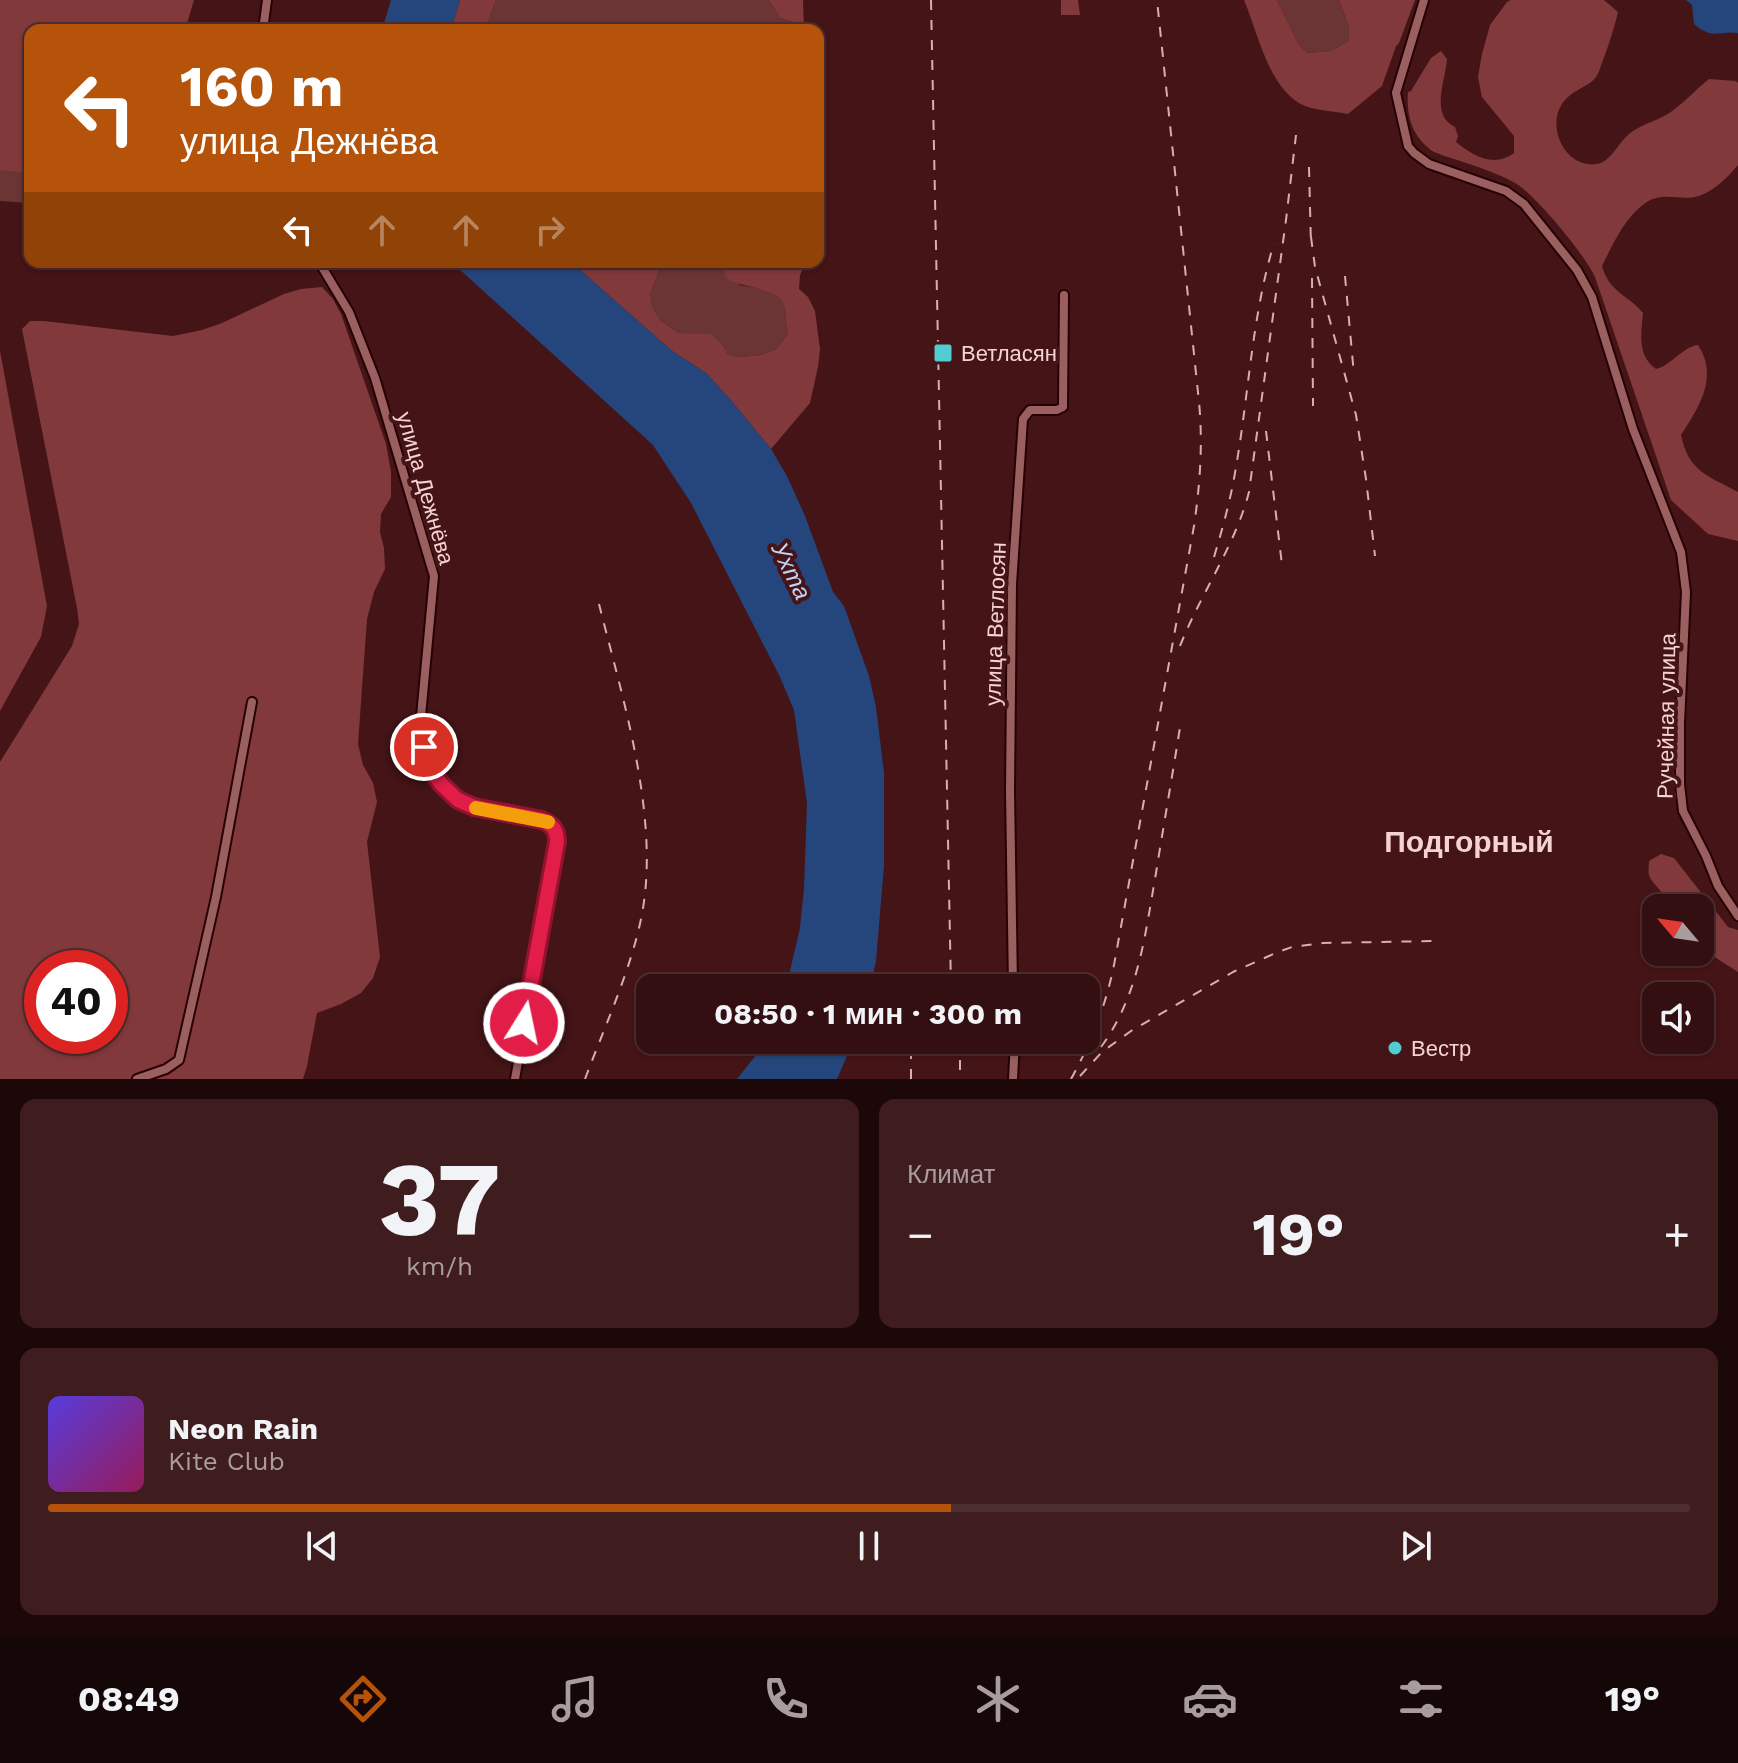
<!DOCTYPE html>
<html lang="ru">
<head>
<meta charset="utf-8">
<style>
	body { margin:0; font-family:"Work Sans",sans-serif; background:#3f1d1f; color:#f1f3f6; height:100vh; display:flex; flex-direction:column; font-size:30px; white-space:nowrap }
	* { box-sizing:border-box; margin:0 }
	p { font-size:26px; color:#a99c9f }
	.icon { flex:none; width:44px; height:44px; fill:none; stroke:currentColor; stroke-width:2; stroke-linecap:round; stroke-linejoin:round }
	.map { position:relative; height:1079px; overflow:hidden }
	.side { display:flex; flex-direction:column; gap:20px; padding:20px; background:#1d0809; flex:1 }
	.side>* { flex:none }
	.top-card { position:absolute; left:24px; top:24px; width:800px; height:244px; border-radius:16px; box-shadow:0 2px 6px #0004,0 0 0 2px #4e2f31; background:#b45309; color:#fff; overflow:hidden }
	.needle { width:52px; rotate:299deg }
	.buttons { position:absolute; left:1642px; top:894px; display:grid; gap:16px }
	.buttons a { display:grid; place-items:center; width:72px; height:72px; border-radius:16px; background:#340f11; box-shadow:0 2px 6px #0004,0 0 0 2px #4e2f31; font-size:40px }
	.speed { position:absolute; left:24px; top:950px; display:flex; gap:16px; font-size:40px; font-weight:700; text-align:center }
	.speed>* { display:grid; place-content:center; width:104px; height:104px; border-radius:50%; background:#340f11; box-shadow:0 2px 6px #0004,0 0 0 2px #4e2f31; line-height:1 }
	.speed .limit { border:12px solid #d22; background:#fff; color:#111 }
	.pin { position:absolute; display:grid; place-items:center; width:68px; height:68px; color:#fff; margin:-34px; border:4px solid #fff; border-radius:50%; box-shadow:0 2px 8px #0007 }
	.me { position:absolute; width:88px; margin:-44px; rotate:10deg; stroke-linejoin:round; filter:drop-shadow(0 0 6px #0008) }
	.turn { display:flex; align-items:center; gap:28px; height:168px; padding:0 24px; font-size:36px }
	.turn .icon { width:104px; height:104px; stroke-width:2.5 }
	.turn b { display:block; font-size:56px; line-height:68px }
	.lanes { display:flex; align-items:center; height:76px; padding:0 24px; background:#0003; justify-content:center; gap:40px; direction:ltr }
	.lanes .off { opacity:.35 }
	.big { font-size:60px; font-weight:700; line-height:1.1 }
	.side .card { flex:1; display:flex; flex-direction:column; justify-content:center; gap:12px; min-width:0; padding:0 28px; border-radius:16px; background:#3f1d1f }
	.side .dial { align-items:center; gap:0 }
	.dial b { font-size:104px; line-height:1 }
	.song { display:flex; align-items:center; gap:24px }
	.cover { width:96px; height:96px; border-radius:12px; background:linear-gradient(135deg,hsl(250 70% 55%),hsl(330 70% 35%)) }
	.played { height:8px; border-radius:4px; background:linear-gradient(90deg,#b45309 55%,#4e2f31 55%) }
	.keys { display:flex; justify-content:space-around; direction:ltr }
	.heat { display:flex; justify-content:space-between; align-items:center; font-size:44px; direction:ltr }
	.side .tiles { flex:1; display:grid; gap:20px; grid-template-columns:1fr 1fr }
	.card:last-child { grid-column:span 2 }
	.trip { position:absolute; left:636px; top:974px; width:464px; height:80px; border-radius:16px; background:#340f11; box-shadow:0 2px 6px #0004,0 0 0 2px #4e2f31; font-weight:700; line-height:80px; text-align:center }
	.tab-bar { display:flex; height:128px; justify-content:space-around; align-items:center; background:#150607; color:#a99c9f }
	.tab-bar .icon { width:56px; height:56px }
	.tab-bar .current { color:#b45309 }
	.tab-bar b { font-size:36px; color:#f1f3f6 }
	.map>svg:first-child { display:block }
	.green { fill:#6b3435 }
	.forest { fill:#82393b; fill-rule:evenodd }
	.water { fill:#25467d }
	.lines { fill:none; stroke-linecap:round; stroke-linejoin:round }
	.minor-casing { stroke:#280003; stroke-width:12 }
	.minor { stroke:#9a6060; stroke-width:8 }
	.rail { stroke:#d5b0b0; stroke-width:2; stroke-dasharray:10 10; stroke-linecap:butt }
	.route-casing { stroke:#92132f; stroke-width:20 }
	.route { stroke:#e11d48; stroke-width:14 }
	.slow { stroke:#f59e0b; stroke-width:14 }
	.poi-dot { fill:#51ccd3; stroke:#451417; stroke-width:3 }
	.labels { text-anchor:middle; stroke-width:8; stroke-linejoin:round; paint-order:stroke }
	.poi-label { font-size:22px; fill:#f5d3d2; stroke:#451417; text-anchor:start }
	.street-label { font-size:22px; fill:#f5d3d2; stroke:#451417 }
	.water-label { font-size:24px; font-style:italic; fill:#bfd4f6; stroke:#451417 }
	.district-label { font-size:30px; font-weight:bold; fill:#f5d3d2; stroke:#451417 }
</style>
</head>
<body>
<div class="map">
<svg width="1738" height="1079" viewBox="0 0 1738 1079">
	<rect width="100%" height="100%" fill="#451417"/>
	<!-- green -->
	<path class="green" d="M 496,0 L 769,0 L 780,18 L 793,22 L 800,30 L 485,30 Z
		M 1277,0 L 1339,0 L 1349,27 L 1349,41 L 1330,51 L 1308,53 L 1299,45 Z
		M 4,169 L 30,173 L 30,203 L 0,201 L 0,170 Z
		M 657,262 L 729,262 L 727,264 L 740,285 C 753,288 777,288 782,301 C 787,311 785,323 788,334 L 776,349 L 761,355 L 740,357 L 728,354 L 721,343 L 710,335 L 679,333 L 660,320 L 652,306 L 650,294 L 660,269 Z"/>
	<!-- forest -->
	<path class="forest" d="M 0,0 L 194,0 L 185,30 L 30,30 L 30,173 L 0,170 Z
		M 460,0 L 496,0 L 485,30 L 451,30 Z
		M 769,0 L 803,0 L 804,30 L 800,30 L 793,22 L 780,18 Z
		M 1061,0 L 1078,0 L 1080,15 L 1061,15 Z
		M 1244,0 L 1277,0 L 1299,45 L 1308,53 L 1330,51 L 1349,41 L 1349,27 L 1339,0 L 1415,0 L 1399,43 L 1396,46 L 1382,86 L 1348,114 C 1334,111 1319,111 1305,106 C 1269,91 1258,33 1244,0 Z
		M 1511,0 L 1604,0 L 1618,12 C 1614,29 1609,44 1603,60 C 1601,65 1599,73 1596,77 C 1590,86 1570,91 1562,104 C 1546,128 1566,169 1597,164 C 1609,162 1616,148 1624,139 C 1637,125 1650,124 1666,115 C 1679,108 1696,89 1709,79 L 1736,81 L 1738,83 L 1738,165 C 1727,178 1715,190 1699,196 C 1680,202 1663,190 1644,204 C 1624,219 1613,244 1602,266 C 1609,292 1627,294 1643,313 C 1641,335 1637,355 1656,369 C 1672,365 1682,347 1698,345 C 1719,377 1699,407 1681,435 C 1689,472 1707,475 1738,492 L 1738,541 L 1708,534 L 1671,500 L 1595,277 C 1585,255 1535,194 1515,183 C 1491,169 1460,162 1434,152 C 1413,138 1406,117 1408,92 L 1411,91 L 1431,58 L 1441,51 L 1447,59 C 1445,83 1430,115 1455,127 L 1458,136 L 1456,142 C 1473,156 1494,168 1514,153 L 1514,136 L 1482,97 L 1478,77 L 1482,54 L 1490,25 L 1507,2 Z
		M 571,262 L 603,262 L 609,267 L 619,270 L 632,262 L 657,262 L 660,269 L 650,294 L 652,306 L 660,320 L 679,333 L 710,334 L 721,343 L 728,354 L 740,357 L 761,355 L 776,349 L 788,334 C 785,323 787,311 782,301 C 777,290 741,286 728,280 L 724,273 L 729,262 L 806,262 L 800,275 L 799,289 L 808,297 L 815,311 L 820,349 L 818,367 L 810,403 L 771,449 L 728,397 L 706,373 L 672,351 Z
		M 322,287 L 333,299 L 341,314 L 386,444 L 391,472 L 391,497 L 381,514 L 380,532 L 384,548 L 385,569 L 374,592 L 367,619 L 358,744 L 363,765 L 373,783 L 377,802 L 367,842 L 380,957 L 373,978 L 361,993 L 341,1004 L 317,1013 L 307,1066 L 303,1079 L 0,1079 L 0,762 L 72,646 L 79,624 L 77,608 L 22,329 L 30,321 L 44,321 L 173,336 L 202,330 L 222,323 L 284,294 L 301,289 ZM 42,968 L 110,968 L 110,1036 L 42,1036 Z
		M 0,351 L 47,606 L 41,637 L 0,711 Z
		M 1661,854 L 1674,858 L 1728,927 L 1738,930 L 1738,972 L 1713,956 L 1700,945 L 1700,908 L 1677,908 C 1671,901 1651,883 1649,875 C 1648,873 1649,863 1649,861 Z"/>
	<!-- water -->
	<path class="water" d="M 391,0 L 460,0 L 451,30 L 382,30 Z
		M 1686,0 L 1738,0 L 1738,33 C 1717,30 1714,41 1694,24 L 1692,5 Z
		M 454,262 L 571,262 L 672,351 L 706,373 L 728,397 L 771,449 L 787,476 L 805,516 L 833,592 L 844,606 L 869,676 L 876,707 L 884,773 L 884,865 L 876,961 L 870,988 L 786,988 L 800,928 L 804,888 L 807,803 L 794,710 L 780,677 L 691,503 L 653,445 L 457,267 Z
		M 768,1040 L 854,1040 L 837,1079 L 737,1079 Z"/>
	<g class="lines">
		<defs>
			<path id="minor" d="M 1424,0 L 1396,93 L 1408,146 L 1414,153 L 1429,164 L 1506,191 L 1524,204 L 1577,270 L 1592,297 L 1633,429 L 1681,552 L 1686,592 L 1680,723 L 1680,784 L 1683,811 L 1706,856 L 1718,886 L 1738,916
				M 263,30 L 267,0
				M 319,262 L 349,312 L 375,378 L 434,576 L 420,727 L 428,767 L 450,793 L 466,805 L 483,809 L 542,820 C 553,825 557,830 557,842 L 515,1079
				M 1013,988 L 1010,791 L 1012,584 L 1023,419 L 1030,410 L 1057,410 L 1063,407 L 1064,295
				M 137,1079 L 166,1069 L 179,1060 L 216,897 L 252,702
				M 1013,1079 L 1015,1040"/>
		</defs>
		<!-- minor casing -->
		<use href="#minor" class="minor-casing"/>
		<!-- minor -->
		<use href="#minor" class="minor"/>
		<!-- rail -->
		<path class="rail" d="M 931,0 L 951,988
			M 1309,167 L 1311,246
			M 1311,237 L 1315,267 L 1356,415 L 1366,479 L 1375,556
			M 1345,276 L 1354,375
			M 1312,278 L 1313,406
			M 1266,431 L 1282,565
			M 1214,557 C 1223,527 1231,498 1236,467 C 1249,392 1252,316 1274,243
			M 1180,646 C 1201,593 1235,546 1249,492 L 1286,220 L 1296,135
			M 960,1040 L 960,1079
			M 1101,1047 C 1139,995 1145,935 1156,873 C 1164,823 1173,772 1181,721
			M 1080,1076 L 1102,1052 L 1131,1031 L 1233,972 L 1278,952 L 1292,947 L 1323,943 L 1435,941
			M 585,1079 C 604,1028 630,972 641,919 C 662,819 621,694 597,596
			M 911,1079 L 911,1050
			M 1071,1079 C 1091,1043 1106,1005 1114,965 L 1194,526 C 1200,485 1203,444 1199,402 L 1157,0"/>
	</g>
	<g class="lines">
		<defs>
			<path id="route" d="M 424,747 L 428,767 L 442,785 L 458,800 L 474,807 L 542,820 C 553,825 557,830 557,842 L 524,1023"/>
		</defs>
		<!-- route casing -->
		<use href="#route" class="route-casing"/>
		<!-- route -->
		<use href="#route" class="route"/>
		<!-- slow -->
		<path class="slow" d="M 476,808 L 548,822"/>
	</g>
	<!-- markers -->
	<g class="poi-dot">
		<rect x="933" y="343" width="20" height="20" rx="4"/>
		<circle cx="1395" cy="1048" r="8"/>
	</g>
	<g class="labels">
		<!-- poi labels -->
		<g class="poi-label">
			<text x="961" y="361">Ветласян</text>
			<text x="1411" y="1056">Вестр</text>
		</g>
		<!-- street labels -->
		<g class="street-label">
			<text transform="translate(426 488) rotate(74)" y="8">улица Дежнёва</text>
			<text transform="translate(995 624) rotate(-88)" y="8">улица Ветлосян</text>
			<text transform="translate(1666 716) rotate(-89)" y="8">Ручейная улица</text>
		</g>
		<!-- water labels -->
		<g class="water-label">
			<text transform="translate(791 571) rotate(64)" y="8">Ухта</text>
		</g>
		<!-- district labels -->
		<g class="district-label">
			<text x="1469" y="852">Подгорный</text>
		</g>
	</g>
</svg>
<div class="buttons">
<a><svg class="needle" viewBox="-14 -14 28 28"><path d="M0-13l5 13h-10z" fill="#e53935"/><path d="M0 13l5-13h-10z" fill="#a99c9f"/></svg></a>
<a><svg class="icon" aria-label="sound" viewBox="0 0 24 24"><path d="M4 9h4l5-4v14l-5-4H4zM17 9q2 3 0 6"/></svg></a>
</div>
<div class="speed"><div class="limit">40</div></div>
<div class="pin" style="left:424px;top:747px;background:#d93025"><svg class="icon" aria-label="arrive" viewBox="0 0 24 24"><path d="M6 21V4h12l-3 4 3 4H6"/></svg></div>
<svg class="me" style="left:524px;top:1023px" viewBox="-20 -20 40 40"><circle r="17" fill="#e11d48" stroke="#fff" stroke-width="3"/><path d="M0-11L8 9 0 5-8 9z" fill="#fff"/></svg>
<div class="trip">08:50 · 1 мин · 300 m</div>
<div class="top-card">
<div class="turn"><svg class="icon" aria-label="left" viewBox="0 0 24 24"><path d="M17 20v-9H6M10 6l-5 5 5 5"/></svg><div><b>160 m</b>улица Дежнёва</div></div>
<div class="lanes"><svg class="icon" aria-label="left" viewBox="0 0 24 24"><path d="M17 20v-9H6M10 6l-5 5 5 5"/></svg><svg class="icon off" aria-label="ahead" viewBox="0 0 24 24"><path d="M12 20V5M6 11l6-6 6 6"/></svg><svg class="icon off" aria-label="ahead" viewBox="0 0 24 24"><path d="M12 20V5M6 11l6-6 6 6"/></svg><svg class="icon off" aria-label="right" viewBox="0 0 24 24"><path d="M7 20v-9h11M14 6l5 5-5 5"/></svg></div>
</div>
</div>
<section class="side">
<div class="tiles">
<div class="card dial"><b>37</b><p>km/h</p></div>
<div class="card"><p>Климат</p>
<div class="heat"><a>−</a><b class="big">19°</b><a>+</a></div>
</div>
<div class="card">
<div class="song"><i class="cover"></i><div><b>Neon Rain</b><p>Kite Club</p></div></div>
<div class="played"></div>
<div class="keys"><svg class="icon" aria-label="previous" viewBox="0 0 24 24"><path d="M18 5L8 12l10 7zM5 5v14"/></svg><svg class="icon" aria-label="pause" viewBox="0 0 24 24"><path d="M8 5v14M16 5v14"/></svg><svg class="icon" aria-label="next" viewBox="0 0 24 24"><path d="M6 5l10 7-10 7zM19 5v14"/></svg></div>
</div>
</div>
</section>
<nav class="tab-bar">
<b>08:49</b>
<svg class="icon current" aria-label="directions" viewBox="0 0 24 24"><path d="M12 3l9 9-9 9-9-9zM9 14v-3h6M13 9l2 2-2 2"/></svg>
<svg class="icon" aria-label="music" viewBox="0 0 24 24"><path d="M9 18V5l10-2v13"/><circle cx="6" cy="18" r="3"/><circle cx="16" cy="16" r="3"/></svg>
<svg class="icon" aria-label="phone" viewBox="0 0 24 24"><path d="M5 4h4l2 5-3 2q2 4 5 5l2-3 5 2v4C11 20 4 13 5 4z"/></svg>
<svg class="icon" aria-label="climate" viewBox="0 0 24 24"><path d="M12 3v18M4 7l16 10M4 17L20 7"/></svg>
<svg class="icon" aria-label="car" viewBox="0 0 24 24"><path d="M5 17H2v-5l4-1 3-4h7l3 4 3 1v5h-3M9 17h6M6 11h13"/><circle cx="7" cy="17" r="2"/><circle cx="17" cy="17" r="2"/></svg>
<svg class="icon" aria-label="filters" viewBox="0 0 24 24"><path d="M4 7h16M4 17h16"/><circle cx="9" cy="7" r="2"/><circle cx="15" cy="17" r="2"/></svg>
<b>19°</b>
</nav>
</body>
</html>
